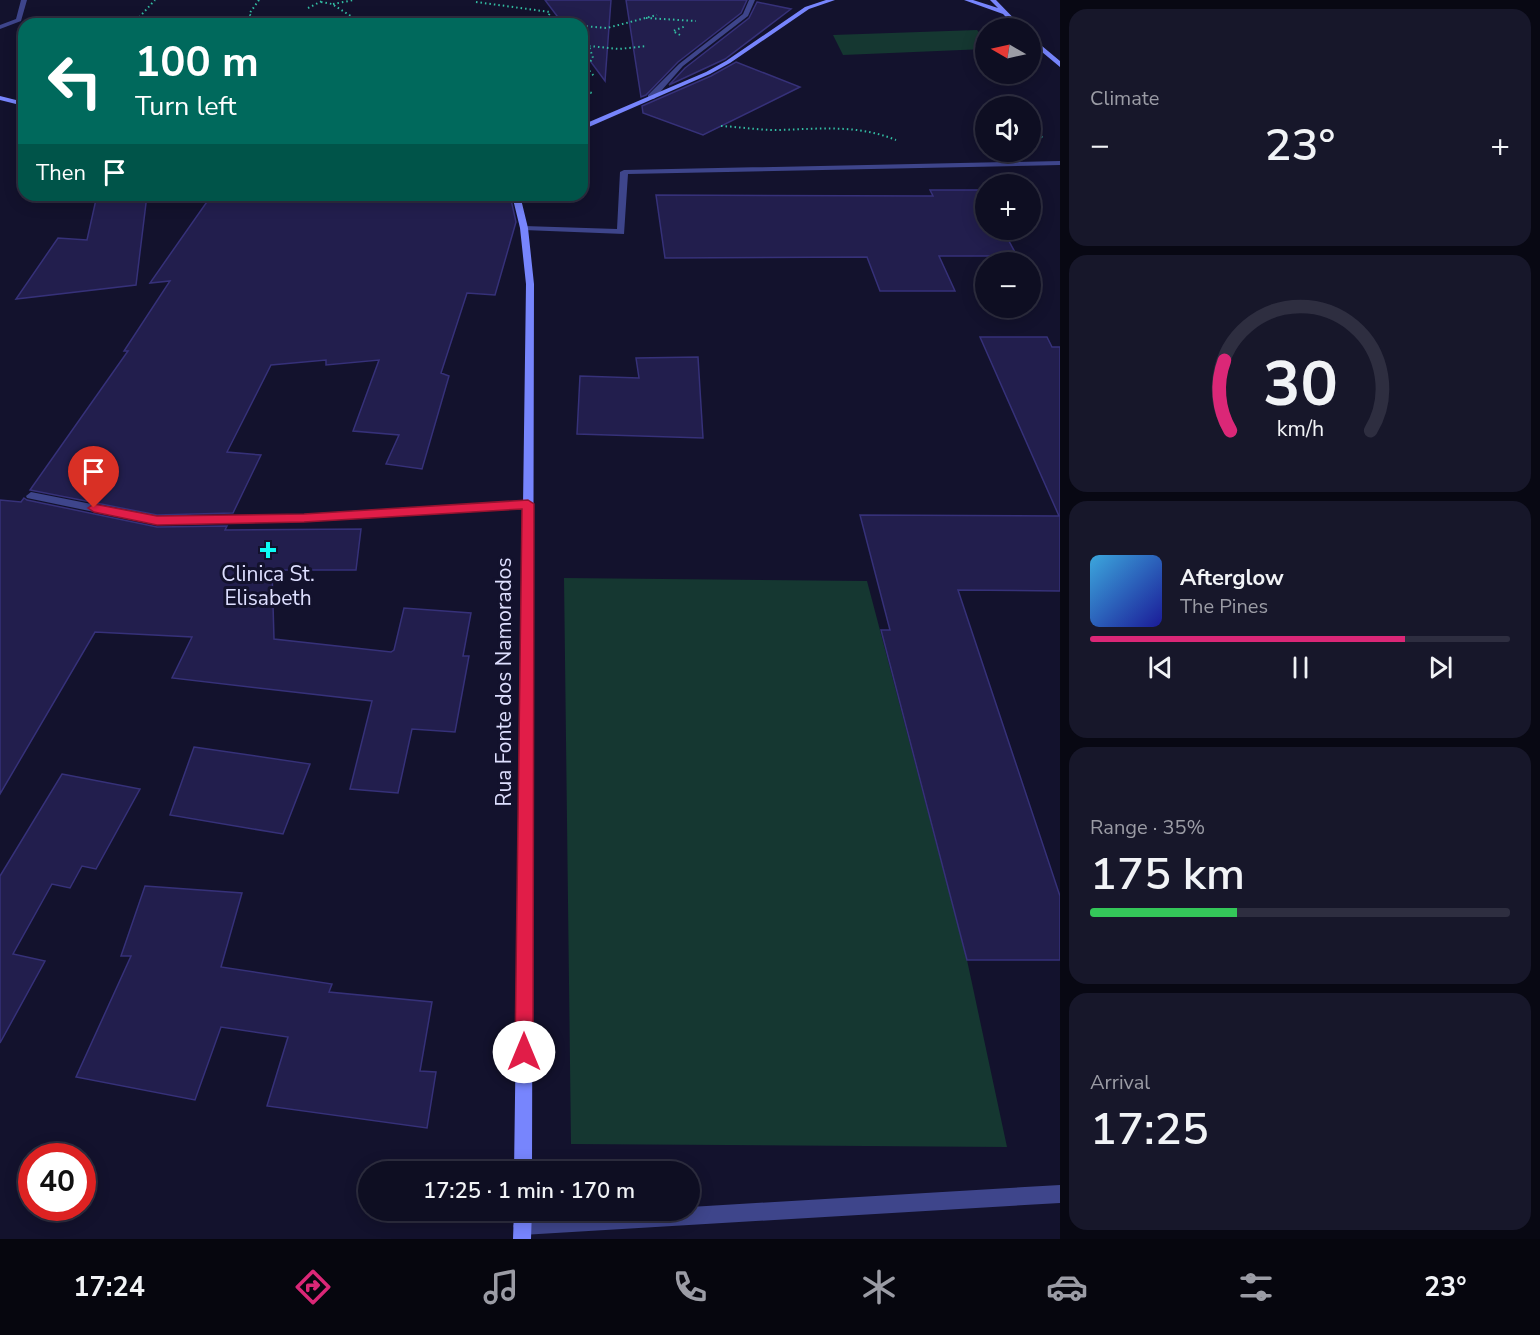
<!DOCTYPE html>
<html lang="en">
<head>
<meta charset="utf-8">
<style>
	body { margin:0; font-family:"Nunito Sans",sans-serif; background:#17172a; color:#f1f3f6; height:100vh; display:flex; flex-direction:column; font-size:22px; white-space:nowrap }
	* { box-sizing:border-box; margin:0 }
	p { font-size:20px; color:#9b9ca5 }
	.icon { flex:none; width:33px; height:33px; fill:none; stroke:currentColor; stroke-width:2; stroke-linecap:round; stroke-linejoin:round }
	.map { position:relative; flex:1; overflow:hidden }
	.side { display:flex; flex-direction:column; gap:9px; padding:9px; background:#080813; width:480px }
	.side>* { flex:none }
	.banner { position:absolute; left:18px; top:18px; width:570px; height:183px; border-radius:18px; box-shadow:0 3px 15px #0003,0 0 0 2px #2e2e40; background:#00695c; color:#fff; overflow:hidden }
	.needle { width:39px; rotate:279deg }
	.fabs { position:absolute; left:975px; top:18px; display:grid; gap:12px }
	.fabs a { display:grid; place-items:center; width:66px; height:66px; border-radius:50%; background:#0e0e22; box-shadow:0 3px 15px #0003,0 0 0 2px #2e2e40; font-size:30px }
	.speed { position:absolute; left:18px; top:1143px; display:flex; gap:12px; font-size:30px; font-weight:700; text-align:center }
	.speed>* { display:grid; place-content:center; width:78px; height:78px; border-radius:50%; background:#0e0e22; box-shadow:0 3px 15px #0003,0 0 0 2px #2e2e40; line-height:1 }
	.speed .limit { border:9px solid #d22; background:#fff; color:#111 }
	.pin { position:absolute; display:grid; place-items:center; width:51px; height:51px; color:#fff; margin:-62px -26px; border-radius:50% 50% 50% 0; rotate:-45deg; box-shadow:0 0 6px #0007 }
	.pin .icon { rotate:45deg }
	.me { position:absolute; width:66px; margin:-33px; rotate:0deg; stroke-linejoin:round; filter:drop-shadow(0 0 4px #0008) }
	.turn { display:flex; align-items:center; gap:21px; height:126px; padding:0 18px; font-size:27px }
	.turn .icon { width:78px; height:78px; stroke-width:2.5 }
	.turn b { display:block; font-size:42px; line-height:51px }
	.then { display:flex; align-items:center; height:57px; padding:0 18px; background:#0003; gap:12px; font-size:22px }
	.big { font-size:45px; font-weight:600; line-height:1.1 }
	.side .tile { flex:1; display:flex; flex-direction:column; justify-content:center; gap:9px; min-width:0; padding:0 21px; border-radius:18px; background:#17172a }
	.side .dial { align-items:center; gap:0 }
	.dial svg { height:156px; overflow:visible; fill:none; stroke:#2e2e40; stroke-width:7; stroke-linecap:round; text-anchor:middle }
	.dial text { fill:#f1f3f6; stroke:none }
	.song { display:flex; align-items:center; gap:18px }
	.cover { width:72px; height:72px; border-radius:9px; background:linear-gradient(135deg,hsl(200 70% 55%),hsl(240 70% 35%)) }
	.played { height:6px; border-radius:3px; background:linear-gradient(90deg,#db2777 75%,#2e2e40 75%) }
	.keys { display:flex; justify-content:space-around; direction:ltr }
	.heat { display:flex; justify-content:space-between; align-items:center; font-size:33px; direction:ltr }
	.charge { height:9px; border-radius:4px; background:linear-gradient(90deg,#34c759 35%,#2e2e40 0) }
	.trip { position:absolute; left:358px; top:1161px; width:342px; height:60px; border-radius:30px; background:#0e0e22; box-shadow:0 3px 15px #0003,0 0 0 2px #2e2e40; font-weight:600; line-height:60px; text-align:center }
	.dock { display:flex; height:96px; justify-content:space-around; align-items:center; background:#06060e; color:#9b9ca5 }
	.dock .icon { width:42px; height:42px }
	.dock .current { color:#db2777 }
	.dock b { font-size:27px; color:#f1f3f6 }
	main { display:flex; flex:1; min-height:0 }
	.map>svg:first-child { display:block }
	.green { fill:#153731 }
	.building { fill:#221e4d; stroke:#363179; stroke-width:1.5 }
	.lines { fill:none; stroke-linecap:round; stroke-linejoin:round }
	.path { stroke:#33bea3; stroke-width:2; stroke-dasharray:1.5 3; stroke-linecap:butt }
	.lane { fill:#3e458b; fill-rule:evenodd }
	.street { fill:#3e458b; fill-rule:evenodd }
	.secondary { fill:#7785fd; fill-rule:evenodd }
	.route { fill:#e11d48; stroke:#92132f; stroke-width:1.5 }
	.poi-dot { fill:#0dfbf4; stroke:#13122d; stroke-width:2 }
	.labels { text-anchor:middle; stroke-width:6; stroke-linejoin:round; paint-order:stroke }
	.poi-label { font-size:21px; fill:#dedfff; stroke:#13122d }
	.street-label { font-size:21px; fill:#dedfff; stroke:#13122d }
</style>
</head>
<body>
<main>
<div class="map">
<svg width="1060" height="1239" viewBox="0 0 1060 1239">
	<rect width="100%" height="100%" fill="#13122d"/>
	<!-- green -->
	<path class="green" d="M 977,30 L 985,39 L 985,49 L 843,55 L 833,35 Z
		M 564,578 L 867,581 L 967,960 L 1007,1147 L 571,1144 Z"/>
	<!-- building -->
	<path class="building" d="M 545,0 L 611,0 L 605,81 L 582,50 L 582,24 L 563,24 Z
		M 626,0 L 747,0 L 741,13 L 678,62 L 646,95 L 641,97 Z
		M 757,2 L 791,9 L 725,59 L 669,85 L 685,68 L 749,18 Z
		M 736,62 L 800,87 L 703,135 L 643,113 L 642,106 L 711,76 Z
		M 930,190 L 983,190 L 986,195 L 986,230 L 1003,230 L 1017,256 L 939,256 L 955,291 L 880,291 L 867,257 L 665,258 L 656,195 L 933,196 Z
		M 97,195 L 147,195 L 136,285 L 16,299 L 58,238 L 87,240 Z
		M 278,195 L 510,195 L 516,222 L 495,295 L 467,293 L 441,373 L 449,376 L 422,469 L 386,464 L 399,435 L 353,431 L 379,360 L 326,365 L 326,360 L 271,365 L 227,452 L 261,455 L 233,513 L 157,515 L 30,490 L 128,351 L 124,351 L 170,281 L 150,283 L 211,196 L 274,201 Z
		M 980,337 L 1047,337 L 1052,347 L 1060,347 L 1060,591 L 958,590 L 1060,896 L 1060,960 L 967,960 L 881,630 L 890,630 L 860,515 L 1059,516 Z
		M 698,357 L 703,438 L 577,434 L 580,376 L 639,378 L 636,358 Z
		M 24,498 L 27,500 L 157,527 L 227,526 L 225,530 L 361,529 L 356,570 L 272,570 L 274,639 L 391,652 L 394,650 L 404,608 L 471,613 L 463,656 L 469,656 L 455,732 L 412,729 L 398,793 L 350,789 L 372,701 L 172,678 L 192,637 L 95,632 L 0,794 L 0,500 L 21,502 Z
		M 194,747 L 310,764 L 283,834 L 170,815 Z
		M 62,774 L 140,789 L 96,869 L 82,866 L 70,888 L 52,884 L 13,954 L 45,961 L 0,1043 L 0,876 Z
		M 145,886 L 242,893 L 221,967 L 332,984 L 329,992 L 432,1002 L 420,1071 L 436,1072 L 427,1128 L 267,1106 L 288,1037 L 221,1027 L 195,1100 L 76,1077 L 131,956 L 121,956 Z"/>
	<g class="lines">
		<!-- path -->
		<path class="path" d="M 259,0 L 249,14 L 260,24
			M 321,2 L 332,4 L 357,20
			M 476,2 L 550,12 L 548,18 L 540,22 L 542,24
			M 333,4 L 354,0
			M 308,8 L 324,0
			M 646,18 L 696,21
			M 133,24 L 155,0
			M 582,26 L 607,28 L 657,15
			M 680,35 L 673,31 L 686,26
			M 582,45 L 589,46 L 593,58 L 586,67
			M 589,46 L 619,49 L 647,46
			M 582,67 L 586,67 L 594,76
			M 582,89 L 594,94
			M 721,126 C 740,127 758,130 777,130 C 818,129 857,124 896,140
			M 1030,129 L 1043,138"/>
		<!-- lane -->
		<path class="lane" d="M 749,0 L 755,0 L 748,16 L 683,66 L 654,99 L 648,99 L 648,95 L 679,64 L 743,14 Z"/>
		<!-- street -->
		<path class="street" d="M 21,0 L 27,0 L 21,21 L 0,29 L 0,25 L 16,19 Z
			M 1060,161 L 1060,165 L 628,174 L 624,234 L 524,230 L 520,228 L 524,226 L 617,229 L 620,172 L 624,170 Z
			M 31,492 L 157,517 L 304,514 L 528,500 L 533,504 L 528,508 L 304,522 L 157,525 L 27,498 L 26,496 Z
			M 1060,1185 L 1060,1203 L 522,1235 L 516,1232 L 513,1226 L 516,1220 L 522,1217 L 634,1210 L 690,1210 L 690,1207 Z"/>
		<!-- secondary -->
		<path class="secondary" d="M 826,0 L 835,0 L 809,9 L 730,63 L 710,74 L 582,130 L 582,125 L 706,72 L 726,61 L 805,7 Z
			M 964,0 L 973,0 L 998,8 L 990,0 L 996,0 L 1023,28 L 1017,28 L 1003,14 Z
			M 1030,36 L 1060,61 L 1060,67 L 1030,42 Z
			M 0,96 L 24,102 L 24,106 L 0,100 Z
			M 512,195 L 520,195 L 528,228 L 534,284 L 532,1172 L 514,1172 L 526,284 L 520,228 Z
			M 514,1210 L 532,1210 L 531,1239 L 513,1239 Z"/>
	</g>
	<!-- route -->
	<path class="route" d="M 528,500 L 534,504 L 533,1052 L 530,1059 L 524,1061 L 517,1059 L 515,1052 L 522,509 L 304,522 L 157,525 L 94,512 L 88,508 L 94,504 L 157,516 L 304,514 Z"/>
	<!-- markers -->
	<path class="poi-dot" d="M265 541h6v6h6v6h-6v6h-6v-6h-6v-6h6z"/>
	<g class="labels">
		<!-- poi labels -->
		<g class="poi-label">
			<text x="268" y="581">Clinica St.<tspan x="268" dy="24">Elisabeth</tspan></text>
		</g>
		<!-- street labels -->
		<g class="street-label">
			<text transform="translate(504 682) rotate(-90)" y="7">Rua Fonte dos Namorados</text>
		</g>
	</g>
</svg>
<div class="fabs">
<a><svg class="needle" viewBox="-14 -14 28 28"><path d="M0-13l5 13h-10z" fill="#e53935"/><path d="M0 13l5-13h-10z" fill="#9b9ca5"/></svg></a>
<a><svg class="icon" aria-label="sound" viewBox="0 0 24 24"><path d="M4 9h4l5-4v14l-5-4H4zM17 9q2 3 0 6"/></svg></a>
<a>+</a>
<a>−</a>
</div>
<div class="speed"><div class="limit">40</div></div>
<div class="pin" style="left:94px;top:508px;background:#d93025"><svg class="icon" aria-label="arrive" viewBox="0 0 24 24"><path d="M6 21V4h12l-3 4 3 4H6"/></svg></div>
<svg class="me" style="left:524px;top:1052px" viewBox="-20 -20 40 40"><circle r="19" fill="#fff"/><path d="M0-13L10 11 0 6-10 11z" fill="#e11d48"/></svg>
<div class="trip">17:25 · 1 min · 170 m</div>
<div class="banner">
<div class="turn"><svg class="icon" aria-label="left" viewBox="0 0 24 24"><path d="M17 20v-9H6M10 6l-5 5 5 5"/></svg><div><b>100 m</b>Turn left</div></div>
<div class="then">Then<svg class="icon" aria-label="arrive" viewBox="0 0 24 24"><path d="M6 21V4h12l-3 4 3 4H6"/></svg></div>
</div>
</div>
<section class="side">
<div class="tile"><p>Climate</p>
<div class="heat"><a>−</a><b class="big">23°</b><a>+</a></div>
</div>
<div class="tile dial"><svg viewBox="0 0 100 80">
<path d="M14 69A42 42 0 1 1 86 69"/>
<path d="M14 69A42 42 0 0 1 11 33" stroke="#db2777"/>
<text x="50" y="56" font-size="32" font-weight="700">30</text>
<text x="50" y="72" font-size="11">km/h</text>
</svg></div>
<div class="tile">
<div class="song"><i class="cover"></i><div><b>Afterglow</b><p>The Pines</p></div></div>
<div class="played"></div>
<div class="keys"><svg class="icon" aria-label="previous" viewBox="0 0 24 24"><path d="M18 5L8 12l10 7zM5 5v14"/></svg><svg class="icon" aria-label="pause" viewBox="0 0 24 24"><path d="M8 5v14M16 5v14"/></svg><svg class="icon" aria-label="next" viewBox="0 0 24 24"><path d="M6 5l10 7-10 7zM19 5v14"/></svg></div>
</div>
<div class="tile"><p>Range · 35%</p><b class="big">175 km</b><div class="charge"></div></div>
<div class="tile"><p>Arrival</p><b class="big">17:25</b></div>
</section>
</main>
<nav class="dock">
<b>17:24</b>
<svg class="icon current" aria-label="directions" viewBox="0 0 24 24"><path d="M12 3l9 9-9 9-9-9zM9 14v-3h6M13 9l2 2-2 2"/></svg>
<svg class="icon" aria-label="music" viewBox="0 0 24 24"><path d="M9 18V5l10-2v13"/><circle cx="6" cy="18" r="3"/><circle cx="16" cy="16" r="3"/></svg>
<svg class="icon" aria-label="phone" viewBox="0 0 24 24"><path d="M5 4h4l2 5-3 2q2 4 5 5l2-3 5 2v4C11 20 4 13 5 4z"/></svg>
<svg class="icon" aria-label="climate" viewBox="0 0 24 24"><path d="M12 3v18M4 7l16 10M4 17L20 7"/></svg>
<svg class="icon" aria-label="car" viewBox="0 0 24 24"><path d="M5 17H2v-5l4-1 3-4h7l3 4 3 1v5h-3M9 17h6M6 11h13"/><circle cx="7" cy="17" r="2"/><circle cx="17" cy="17" r="2"/></svg>
<svg class="icon" aria-label="filters" viewBox="0 0 24 24"><path d="M4 7h16M4 17h16"/><circle cx="9" cy="7" r="2"/><circle cx="15" cy="17" r="2"/></svg>
<b>23°</b>
</nav>
</body>
</html>
